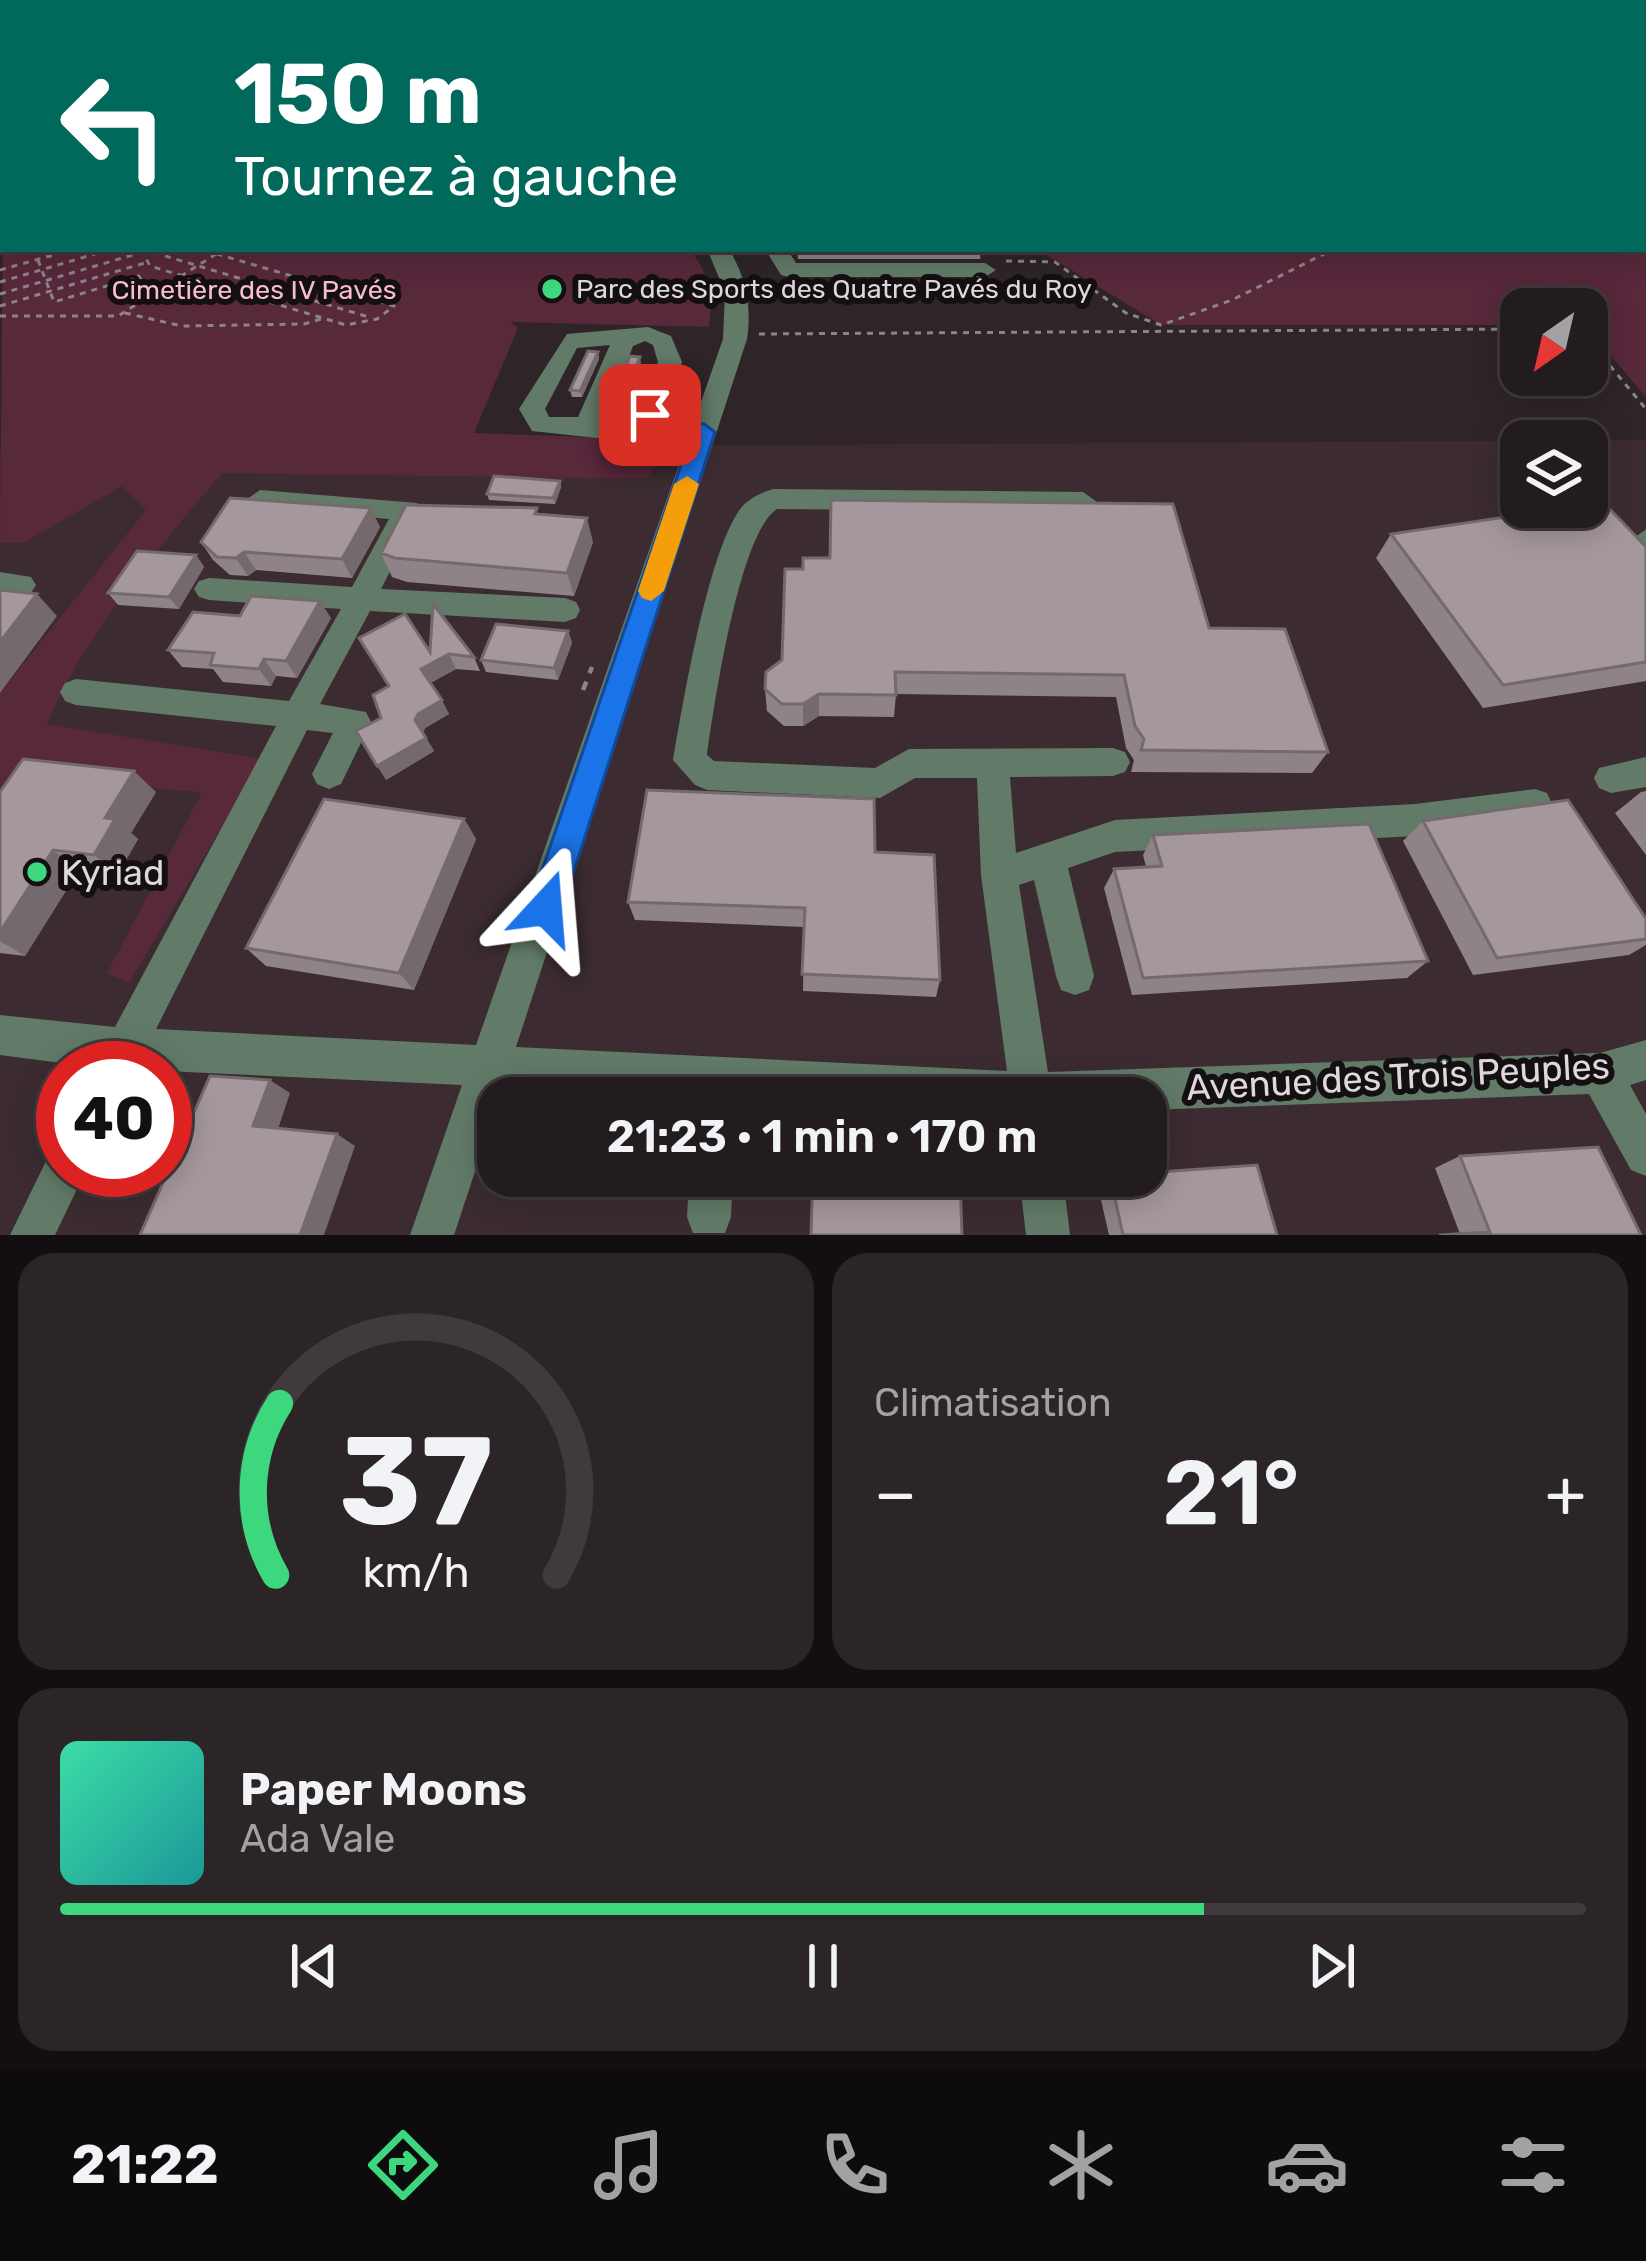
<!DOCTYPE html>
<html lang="fr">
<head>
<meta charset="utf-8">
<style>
	body { margin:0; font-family:Rubik,sans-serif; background:#2b2527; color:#f1f3f6; height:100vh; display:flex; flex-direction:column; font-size:45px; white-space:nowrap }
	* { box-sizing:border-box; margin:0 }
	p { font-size:39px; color:#a3a1a4 }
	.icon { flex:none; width:66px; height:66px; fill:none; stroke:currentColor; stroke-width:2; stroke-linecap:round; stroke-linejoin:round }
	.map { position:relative; height:1235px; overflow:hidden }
	.panel { display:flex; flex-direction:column; gap:18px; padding:18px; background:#130f10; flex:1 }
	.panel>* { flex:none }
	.banner { position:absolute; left:0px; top:0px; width:1647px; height:252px; box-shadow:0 6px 30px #0003,0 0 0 3px #403a3c; background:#00695c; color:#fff; overflow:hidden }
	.needle { width:78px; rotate:214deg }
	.tools { position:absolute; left:1500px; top:288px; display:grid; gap:24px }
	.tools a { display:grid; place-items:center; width:108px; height:108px; border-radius:24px; background:#231c1e; box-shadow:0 6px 30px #0003,0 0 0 3px #403a3c; font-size:60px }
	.speed { position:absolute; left:36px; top:1041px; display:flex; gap:24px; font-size:60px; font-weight:700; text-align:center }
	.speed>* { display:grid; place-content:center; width:156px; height:156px; border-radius:50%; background:#231c1e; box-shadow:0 6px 30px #0003,0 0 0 3px #403a3c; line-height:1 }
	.speed .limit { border:18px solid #d22; background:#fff; color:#111 }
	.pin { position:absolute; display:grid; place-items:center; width:102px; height:102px; color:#fff; margin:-51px; border-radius:24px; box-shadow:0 6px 18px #0006 }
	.me { position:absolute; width:132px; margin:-66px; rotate:19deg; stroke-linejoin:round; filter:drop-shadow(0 0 9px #0008) }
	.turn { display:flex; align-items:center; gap:42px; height:252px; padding:0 36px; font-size:54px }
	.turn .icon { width:156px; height:156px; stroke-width:2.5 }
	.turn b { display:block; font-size:84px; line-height:102px }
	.big { font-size:90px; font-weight:600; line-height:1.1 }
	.panel .card { flex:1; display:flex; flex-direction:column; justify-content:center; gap:18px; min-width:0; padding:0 42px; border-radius:36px; background:#2b2527 }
	.panel .dial { align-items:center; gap:0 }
	.dial svg { height:312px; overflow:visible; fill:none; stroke:#403a3c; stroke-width:7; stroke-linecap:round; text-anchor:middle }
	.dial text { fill:#f1f3f6; stroke:none }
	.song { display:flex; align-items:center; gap:36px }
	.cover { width:144px; height:144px; border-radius:18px; background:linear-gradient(135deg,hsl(160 70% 55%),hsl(180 70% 35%)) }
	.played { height:12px; border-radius:6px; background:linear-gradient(90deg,#3dd77e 75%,#403a3c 75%) }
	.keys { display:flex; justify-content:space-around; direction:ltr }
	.heat { display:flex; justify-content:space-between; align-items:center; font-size:66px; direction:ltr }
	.panel .tiles { flex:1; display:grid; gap:18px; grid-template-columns:1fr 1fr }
	.card:last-child { grid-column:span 2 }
	.trip { position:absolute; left:477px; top:1077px; width:690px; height:120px; border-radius:36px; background:#231c1e; box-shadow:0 6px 30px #0003,0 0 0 3px #403a3c; font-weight:600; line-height:120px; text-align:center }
	.dock { display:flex; height:192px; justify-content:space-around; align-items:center; background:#0e0b0c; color:#a3a1a4 }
	.dock .icon { width:84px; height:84px }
	.dock .selected { color:#3dd77e }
	.dock b { font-size:54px; color:#f1f3f6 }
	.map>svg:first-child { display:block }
	.built { fill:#3c2c31; fill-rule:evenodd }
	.green { fill:#58283b }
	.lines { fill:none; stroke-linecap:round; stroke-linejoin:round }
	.path-far1 { stroke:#8d8487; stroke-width:3; stroke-dasharray:6 6; stroke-linecap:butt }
	.path { stroke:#8d8487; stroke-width:4.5; stroke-dasharray:9 9; stroke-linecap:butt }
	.minor { fill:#627b68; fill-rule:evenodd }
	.wall { fill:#8e8386 }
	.shaded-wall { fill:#746a6d }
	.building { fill:#a5989c; stroke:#746a6d; stroke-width:3 }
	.route { fill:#1a73e8; stroke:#114b97; stroke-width:3 }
	.slow { fill:#f59e0b }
	.poi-dot { fill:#3dd77e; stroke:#140f11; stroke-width:4.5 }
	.labels { text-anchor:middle; stroke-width:12; stroke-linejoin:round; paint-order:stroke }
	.far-poi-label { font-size:27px; fill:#dfd8db; stroke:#140f11; text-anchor:start }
	.far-park-label { font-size:27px; fill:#f9bdd1; stroke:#140f11 }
	.near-poi-label { font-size:36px; fill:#dfd8db; stroke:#140f11; text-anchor:start }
	.near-street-label { font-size:36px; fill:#dfd8db; stroke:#140f11 }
</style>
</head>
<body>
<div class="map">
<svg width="1646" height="1235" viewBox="0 0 1646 1235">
	<rect width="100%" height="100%" fill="#2f2528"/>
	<!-- built -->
	<path class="built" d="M 1646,440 L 1646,1235 L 0,1235 L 0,449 L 1521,441 L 1521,507 L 1587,507 L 1587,441 L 1547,441 ZM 63,1068 L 165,1068 L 165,1170 L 63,1170 ZM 498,1098 L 1146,1098 L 1146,1176 L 498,1176 Z"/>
	<!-- green -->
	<path class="green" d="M 796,0 L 1646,0 L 1646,397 L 1587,328 L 1587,309 L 1521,309 L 1521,325 L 1161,325 L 1037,249 L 1644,249 L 1644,3 L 786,3 Z
		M 3,217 L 3,249 L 689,249 C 709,272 713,297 709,327 L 510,322 L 518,328 L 474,433 L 668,440 L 647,479 L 222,473 C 157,550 87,631 47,724 L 262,759 L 129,983 L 107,973 L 202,792 L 48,781 L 32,758 L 0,796 L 0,693 L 146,510 L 122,486 L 25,542 L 0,543 Z"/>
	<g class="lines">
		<!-- path-far1 -->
		<path class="path-far1" d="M 885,0 L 895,3
			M 1235,0 L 1242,3
			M 1485,0 L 1489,3
			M 1597,0 L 1611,3
			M 850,3 L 860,0
			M 141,249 L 150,266 L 346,325 L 377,319 L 394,306 L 200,249
			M 142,249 L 372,318
			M 1129,249 L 1170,249
			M 38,260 L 54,302 L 139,276 L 144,286 L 160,290
			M 1006,261 L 1055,262 L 1126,313 L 1161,325 L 1232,300 L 1334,249
			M 0,270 L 75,249
			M 0,282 L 112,249
			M 0,294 L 143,252
			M 256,298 L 286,277
			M 0,306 L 148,262
			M 125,313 L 182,326 L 304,324 L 321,319
			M 0,316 L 118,316 L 216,254
			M 759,334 L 1521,329
			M 1587,338 L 1646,409"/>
		<!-- path -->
		<path class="path" d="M 583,690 L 592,667"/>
		<!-- minor -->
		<path class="minor" d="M 0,0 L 16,0 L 0,9 Z
			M 533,0 L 553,0 L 555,3 L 535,3 Z
			M 0,32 L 3,33 L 3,43 L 0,42 Z
			M 707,249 L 729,249 C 746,278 752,306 747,339 L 516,1047 L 1007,1071 L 981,875 L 977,778 L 915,778 L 880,798 L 707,790 L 695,785 L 673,760 C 683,703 708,551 741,508 C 749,498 761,493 773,489 L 1083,492 L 1097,502 L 1083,512 L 777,509 C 739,533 714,706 707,755 L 714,761 L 875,768 L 909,749 L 1113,748 L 1125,752 L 1130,762 L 1125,772 L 1113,776 L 1010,777 L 1016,853 L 1115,820 L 1415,804 L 1535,789 L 1547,793 L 1552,804 L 1547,815 L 1535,819 L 1415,836 L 1115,852 L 1068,868 L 1094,976 L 1089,990 L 1075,995 L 1061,990 L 1056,976 L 1034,880 L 1019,885 L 1048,1072 L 1600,1053 L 1646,1040 L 1646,1080 L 1630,1085 L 1646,1114 L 1646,1176 L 1631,1170 L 1589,1094 L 1146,1110 L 1146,1098 L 720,1098 L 503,1087 L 454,1235 L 410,1235 L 462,1085 L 100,1068 L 0,1055 L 0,1015 L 115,1027 L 276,726 L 76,705 L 65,701 L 60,692 L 65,683 L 76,679 L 289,701 L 341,609 L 209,600 L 199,597 L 194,589 L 199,581 L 209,578 L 352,587 L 389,519 L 250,507 L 246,500 L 260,490 L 417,503 L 421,510 L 381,589 L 565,598 L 576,602 L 580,610 L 576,618 L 565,622 L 370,611 L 320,704 L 366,712 L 371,722 L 341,784 L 329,789 L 317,784 L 312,774 L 333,733 L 307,730 L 156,1029 L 476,1045 L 723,339 L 725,292 Z
			M 765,249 L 787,249 L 796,263 L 985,263 L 996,270 L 985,277 L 789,277 L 781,275 Z
			M 648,327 L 671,336 L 682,362 L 662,414 L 675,429 L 671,435 L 597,438 L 532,431 L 519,409 L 567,334 ZM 645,341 L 653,345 L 658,362 L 636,415 L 640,421 L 604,421 L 633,346 ZM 610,345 L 578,417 L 549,417 L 545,409 L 577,348 Z
			M 1645,530 L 1646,530 L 1646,551 L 1631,540 Z
			M 0,572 L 31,577 L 36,585 L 31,593 L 0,594 Z
			M 1646,757 L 1646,787 L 1611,793 L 1599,788 L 1594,778 L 1599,768 Z
			M 63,1149 L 63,1170 L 86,1170 L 55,1235 L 10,1235 L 49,1155 Z
			M 689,1176 L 733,1176 L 731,1217 L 725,1233 L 693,1233 L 687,1217 Z
			M 1019,1176 L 1063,1176 L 1070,1235 L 1026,1235 Z"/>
	</g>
	<!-- wall -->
	<path class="wall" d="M 1644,137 L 1646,137 L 1646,220 L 1644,219 Z
		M 797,249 L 981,250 L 980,259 L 798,259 Z
		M 598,352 L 599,359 L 582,397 L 572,397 L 570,390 Z
		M 560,481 L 561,487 L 555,504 L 489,500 L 487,494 Z
		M 539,514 L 593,542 L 574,596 L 407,582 L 392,577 L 381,553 Z
		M 380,527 L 352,578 L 256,570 L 248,576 L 230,575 L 213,560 L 201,542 Z
		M 1391,534 L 1646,547 L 1646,681 L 1483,708 L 1376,558 Z
		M 196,555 L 204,567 L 179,609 L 118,605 L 108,593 Z
		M 240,616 L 331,618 L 297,678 L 276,676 L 271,686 L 223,682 L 213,669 L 182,667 L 168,650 Z
		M 1209,628 L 1328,752 L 1312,773 L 1131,772 L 1134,760 L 1126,748 L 1116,697 L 896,694 L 894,717 L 819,716 L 803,726 L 784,726 L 767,711 L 765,689 Z
		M 568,631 L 572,643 L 558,680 L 486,672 L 481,660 Z
		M 430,652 L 474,657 L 480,671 L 456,669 L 430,683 L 449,714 L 425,728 L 423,733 L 434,751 L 386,780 L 381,718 L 388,687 Z
		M 1646,791 L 1646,855 L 1615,813 L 1641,792 Z
		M 0,792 L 156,792 L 131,833 L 138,839 L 118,874 L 79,870 L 25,956 L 0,953 Z
		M 464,819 L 476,839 L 414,990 L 266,966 L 246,948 Z
		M 1423,821 L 1646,919 L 1646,945 L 1629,955 L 1473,975 L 1403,841 Z
		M 1153,835 L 1428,961 L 1407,978 L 1132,995 L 1104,888 L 1114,869 L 1146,867 L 1143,855 Z
		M 875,852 L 940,980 L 936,997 L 803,991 L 804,927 L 635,920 L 628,902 Z
		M 1460,1156 L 1641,1235 L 1460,1234 L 1435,1168 Z
		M 1109,1176 L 1277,1235 L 1109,1235 L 1098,1187 Z"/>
	<!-- shaded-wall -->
	<path class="shaded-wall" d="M 220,0 L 239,0 L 232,3 L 213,3 Z
		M 598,352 L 599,359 L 582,397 L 580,391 Z
		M 640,357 L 641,363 L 624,402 L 623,396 Z
		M 560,481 L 561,487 L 555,504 L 553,498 Z
		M 371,508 L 380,527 L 352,578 L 342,559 Z
		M 587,518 L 593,542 L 574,596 L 567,573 Z
		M 244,552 L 256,570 L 248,576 L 236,558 Z
		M 196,555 L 204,567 L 179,609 L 169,597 Z
		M 37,594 L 57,616 L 0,693 L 0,642 Z
		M 320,601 L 331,618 L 297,678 L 286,661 Z
		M 568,631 L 572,643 L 558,680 L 554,668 Z
		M 449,654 L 456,669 L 429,684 L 421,669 Z
		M 264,659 L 276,676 L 271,686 L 259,669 Z
		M 819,694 L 819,716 L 803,726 L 803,704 Z
		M 442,700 L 449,714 L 425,728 L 423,734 L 415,720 L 418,714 Z
		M 426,738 L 434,751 L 386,780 L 377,766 Z
		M 134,771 L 156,792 L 131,833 L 138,839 L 118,874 L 94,855 L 105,818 Z
		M 464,819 L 476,839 L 414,990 L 399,973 Z
		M 53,850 L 79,870 L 25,956 L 0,941 L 0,932 Z
		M 270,1080 L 290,1093 L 275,1138 L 253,1126 Z
		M 337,1134 L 355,1146 L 324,1235 L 300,1235 Z"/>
	<!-- building -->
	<path class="building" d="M 8,0 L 220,0 L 213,3 L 3,3 L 3,8 L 0,8 L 0,4 Z
		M 256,0 L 729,0 L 732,3 L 260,3 Z
		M 0,52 L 3,53 L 3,160 L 0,161 Z
		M 1644,137 L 1646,137 L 1646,189 L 1644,189 Z
		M 3,201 L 3,231 L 0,222 L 0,202 Z
		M 798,249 L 981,249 L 981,250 L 798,250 Z
		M 588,351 L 598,352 L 580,391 L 570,390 Z
		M 630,356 L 640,357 L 623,396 L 615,395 Z
		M 494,476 L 560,481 L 553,498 L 487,494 Z
		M 230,498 L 371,508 L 342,559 L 244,552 L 236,558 L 217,557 L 201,542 Z
		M 831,500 L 1173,504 L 1209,628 L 1285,629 L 1328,752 L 1141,750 L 1144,739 L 1135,726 L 1124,675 L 895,672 L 896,695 L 819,694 L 803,704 L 782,704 L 765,689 L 766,672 L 782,660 L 785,569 L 803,569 L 803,558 L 830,558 Z
		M 1604,503 L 1646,547 L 1646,662 L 1503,685 L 1391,534 L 1574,507 L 1587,507 L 1587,505 Z
		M 406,505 L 537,508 L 535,514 L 587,518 L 567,573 L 395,558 L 381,553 Z
		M 137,551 L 196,555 L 169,597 L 108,593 Z
		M 0,590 L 37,594 L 0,642 Z
		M 251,596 L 320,601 L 286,661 L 264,659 L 259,669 L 210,665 L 214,653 L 168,650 L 193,612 L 240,616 Z
		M 433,604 L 474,657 L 449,654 L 421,669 L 442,700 L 418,714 L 415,720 L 426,738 L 377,766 L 356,731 L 381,718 L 373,695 L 389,686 L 359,638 L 405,614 L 430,652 Z
		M 496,624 L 568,631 L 554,668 L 481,660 Z
		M 23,759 L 134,771 L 105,818 L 115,819 L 94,855 L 53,850 L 0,932 L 0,792 Z
		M 647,790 L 874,799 L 875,852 L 934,855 L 940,980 L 802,974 L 805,908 L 628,902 Z
		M 324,799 L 464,819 L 399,973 L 246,948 Z
		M 1568,800 L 1646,919 L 1646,939 L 1497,958 L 1423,821 Z
		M 1369,824 L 1428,961 L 1143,978 L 1114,869 L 1162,866 L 1153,835 Z
		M 210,1076 L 270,1080 L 253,1126 L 337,1134 L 300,1235 L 140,1235 Z
		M 1598,1147 L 1641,1235 L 1439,1235 L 1490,1232 L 1460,1156 Z
		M 1257,1165 L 1277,1235 L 1123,1235 L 1110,1176 L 1146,1176 L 1146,1173 Z
		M 813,1176 L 887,1176 L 960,1179 L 962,1235 L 811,1235 Z"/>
	<!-- route -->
	<path class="route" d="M 650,408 L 668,422 L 704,424 L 715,432 L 562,908 L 558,919 L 546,924 L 534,919 L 529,908 L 690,439 L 654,435 L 638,415 Z"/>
	<!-- slow -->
	<path class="slow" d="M 687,476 L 699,484 L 664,591 L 651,601 L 642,598 L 638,591 L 674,484 Z"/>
	<!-- markers -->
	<g class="poi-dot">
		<circle cx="552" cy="289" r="12"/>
		<circle cx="37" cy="872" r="12"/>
	</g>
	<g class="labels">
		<!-- far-poi labels -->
		<g class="far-poi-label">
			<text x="576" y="298">Parc des Sports des Quatre Pavés du Roy</text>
		</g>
		<!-- far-park labels -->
		<g class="far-park-label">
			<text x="254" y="299">Cimetière des IV Pavés</text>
		</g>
		<!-- near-poi labels -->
		<g class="near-poi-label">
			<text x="61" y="885">Kyriad</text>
		</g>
		<!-- near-street labels -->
		<g class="near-street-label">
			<text transform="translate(1398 1076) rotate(-3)" y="13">Avenue des Trois Peuples</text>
		</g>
	</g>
</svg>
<div class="tools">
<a><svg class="needle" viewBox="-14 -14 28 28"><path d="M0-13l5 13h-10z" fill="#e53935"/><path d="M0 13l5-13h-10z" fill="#a3a1a4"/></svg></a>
<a><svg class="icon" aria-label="layers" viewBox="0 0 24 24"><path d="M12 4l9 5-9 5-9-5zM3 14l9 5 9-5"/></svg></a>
</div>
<div class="speed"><div class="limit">40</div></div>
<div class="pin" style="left:650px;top:415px;background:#d93025"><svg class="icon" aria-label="arrive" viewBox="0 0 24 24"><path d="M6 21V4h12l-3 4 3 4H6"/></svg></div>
<svg class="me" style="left:546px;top:908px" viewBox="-20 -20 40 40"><path d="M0-17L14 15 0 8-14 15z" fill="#1a73e8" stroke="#fff" stroke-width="4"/></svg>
<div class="trip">21:23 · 1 min · 170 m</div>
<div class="banner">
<div class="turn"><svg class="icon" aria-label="left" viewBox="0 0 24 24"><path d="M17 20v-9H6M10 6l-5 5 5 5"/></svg><div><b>150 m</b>Tournez à gauche</div></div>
</div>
</div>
<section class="panel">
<div class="tiles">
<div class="card dial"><svg viewBox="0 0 100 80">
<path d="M14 69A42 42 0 1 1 86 69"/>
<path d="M14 69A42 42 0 0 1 15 25" stroke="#3dd77e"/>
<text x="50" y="56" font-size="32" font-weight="700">37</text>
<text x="50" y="72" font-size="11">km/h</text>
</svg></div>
<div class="card"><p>Climatisation</p>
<div class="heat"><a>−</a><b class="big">21°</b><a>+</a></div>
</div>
<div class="card">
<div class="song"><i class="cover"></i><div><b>Paper Moons</b><p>Ada Vale</p></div></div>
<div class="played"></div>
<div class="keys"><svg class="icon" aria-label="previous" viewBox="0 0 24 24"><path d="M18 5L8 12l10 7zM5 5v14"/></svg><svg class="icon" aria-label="pause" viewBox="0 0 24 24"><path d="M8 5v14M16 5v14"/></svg><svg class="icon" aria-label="next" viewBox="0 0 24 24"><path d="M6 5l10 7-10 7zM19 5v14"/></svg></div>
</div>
</div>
</section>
<nav class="dock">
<b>21:22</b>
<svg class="icon selected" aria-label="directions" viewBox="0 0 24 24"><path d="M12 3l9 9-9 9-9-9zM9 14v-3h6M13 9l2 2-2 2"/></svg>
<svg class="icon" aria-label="music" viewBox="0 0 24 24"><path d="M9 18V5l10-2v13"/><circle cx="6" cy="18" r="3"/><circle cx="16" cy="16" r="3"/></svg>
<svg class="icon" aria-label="phone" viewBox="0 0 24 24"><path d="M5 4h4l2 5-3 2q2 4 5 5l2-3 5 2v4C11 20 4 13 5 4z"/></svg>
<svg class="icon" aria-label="climate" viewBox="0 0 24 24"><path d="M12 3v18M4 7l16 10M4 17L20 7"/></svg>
<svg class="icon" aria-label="car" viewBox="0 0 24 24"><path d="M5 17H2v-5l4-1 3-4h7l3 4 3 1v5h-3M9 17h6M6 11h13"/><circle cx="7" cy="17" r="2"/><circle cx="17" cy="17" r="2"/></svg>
<svg class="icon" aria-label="filters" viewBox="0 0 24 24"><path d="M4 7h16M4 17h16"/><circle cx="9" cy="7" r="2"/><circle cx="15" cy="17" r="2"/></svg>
</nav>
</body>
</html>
